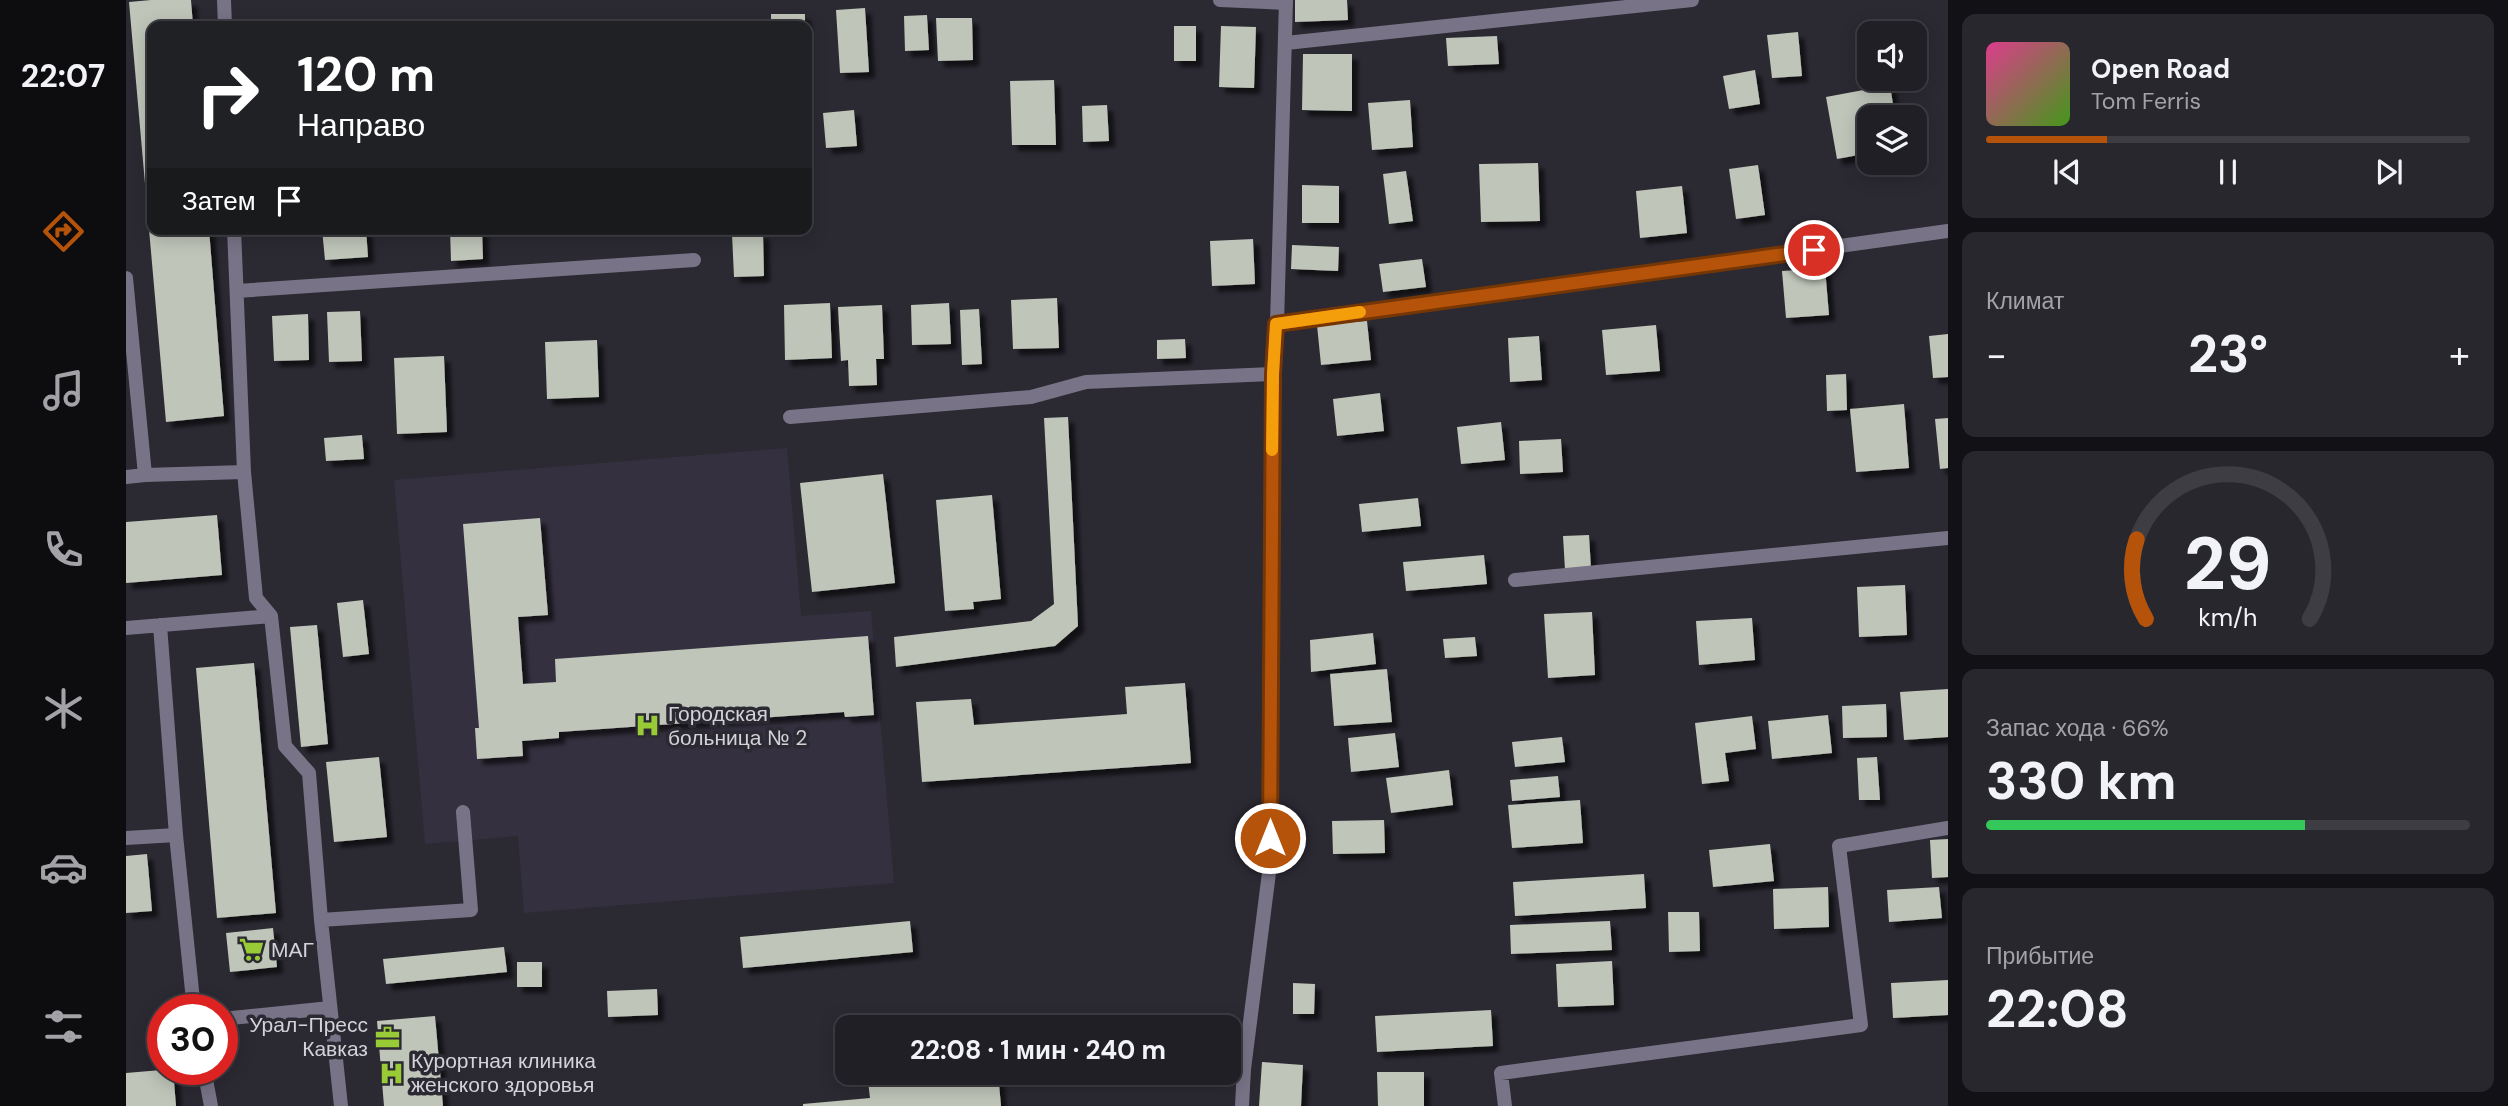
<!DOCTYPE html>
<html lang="ru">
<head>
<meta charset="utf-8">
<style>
	body { margin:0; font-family:"DM Sans",sans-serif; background:#28272e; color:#f1f3f6; height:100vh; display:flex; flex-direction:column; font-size:26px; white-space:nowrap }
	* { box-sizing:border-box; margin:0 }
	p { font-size:23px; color:#a2a2a7 }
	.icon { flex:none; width:38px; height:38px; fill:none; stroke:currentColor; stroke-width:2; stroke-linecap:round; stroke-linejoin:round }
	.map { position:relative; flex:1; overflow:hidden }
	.side { display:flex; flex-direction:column; gap:14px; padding:14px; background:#121115; width:560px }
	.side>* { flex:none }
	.guide { position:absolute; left:21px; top:21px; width:665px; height:214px; border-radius:14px; box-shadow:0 4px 18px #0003,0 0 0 2px #3d3d43; background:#202124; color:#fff; overflow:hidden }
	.controls { position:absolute; left:1731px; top:21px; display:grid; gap:14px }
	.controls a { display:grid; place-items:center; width:70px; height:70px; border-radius:14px; background:#201f26; box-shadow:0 4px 18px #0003,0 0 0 2px #3d3d43; font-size:35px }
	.speed { position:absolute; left:21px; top:994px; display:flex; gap:14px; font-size:35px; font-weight:700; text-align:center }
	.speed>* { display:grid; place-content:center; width:91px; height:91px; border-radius:50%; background:#201f26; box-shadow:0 4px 18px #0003,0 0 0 2px #3d3d43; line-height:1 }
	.speed .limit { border:10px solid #d22; background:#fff; color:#111 }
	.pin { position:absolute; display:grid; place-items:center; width:60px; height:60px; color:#fff; margin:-30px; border:4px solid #fff; border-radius:50%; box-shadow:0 2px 7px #0007 }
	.me { position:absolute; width:77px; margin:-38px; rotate:0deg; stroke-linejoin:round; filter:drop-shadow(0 0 5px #0008) }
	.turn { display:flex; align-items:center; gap:24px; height:147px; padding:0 35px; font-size:32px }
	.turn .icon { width:91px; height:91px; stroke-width:2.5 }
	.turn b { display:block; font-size:49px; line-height:60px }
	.then { display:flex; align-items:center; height:66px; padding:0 35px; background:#0003; gap:14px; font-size:26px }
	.big { font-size:52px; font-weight:700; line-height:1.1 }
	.side .card { flex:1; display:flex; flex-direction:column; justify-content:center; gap:10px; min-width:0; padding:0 24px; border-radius:14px; background:#28272e }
	.side .dial { align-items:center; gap:0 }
	.dial svg { height:182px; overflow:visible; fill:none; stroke:#3d3d43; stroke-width:7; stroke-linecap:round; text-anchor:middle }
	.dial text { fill:#f1f3f6; stroke:none }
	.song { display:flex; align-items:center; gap:21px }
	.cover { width:84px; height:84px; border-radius:10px; background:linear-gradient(135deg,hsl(330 70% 55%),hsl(100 70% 35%)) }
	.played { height:7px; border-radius:4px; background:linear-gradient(90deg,#b45309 25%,#3d3d43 25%) }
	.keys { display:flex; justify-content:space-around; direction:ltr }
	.heat { display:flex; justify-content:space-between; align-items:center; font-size:38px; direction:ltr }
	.charge { height:10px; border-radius:5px; background:linear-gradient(90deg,#34c759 66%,#3d3d43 0) }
	.trip { position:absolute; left:709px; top:1015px; width:406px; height:70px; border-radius:14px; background:#201f26; box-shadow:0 4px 18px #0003,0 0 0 2px #3d3d43; font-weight:700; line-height:70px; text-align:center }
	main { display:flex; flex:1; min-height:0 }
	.dock { display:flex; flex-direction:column; width:126px; justify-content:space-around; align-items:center; background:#0d0c0f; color:#a2a2a7 }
	.dock .icon { width:49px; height:49px }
	.dock .on { color:#b45309 }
	.dock b { font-size:32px; color:#f1f3f6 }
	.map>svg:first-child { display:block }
	.built { fill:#35303f }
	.building { fill:#bfc5b9; filter:url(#shadow) }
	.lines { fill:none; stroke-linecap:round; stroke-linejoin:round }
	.service { stroke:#797387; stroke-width:14 }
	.minor { stroke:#797387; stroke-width:14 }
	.route-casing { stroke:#753606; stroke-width:18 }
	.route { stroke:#b45309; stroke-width:12 }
	.slow { stroke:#f59e0b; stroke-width:12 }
	.labels { text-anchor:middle; stroke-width:7; stroke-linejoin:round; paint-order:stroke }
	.poi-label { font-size:21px; fill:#d3d2d8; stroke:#2b2932; text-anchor:start }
</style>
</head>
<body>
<main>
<nav class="dock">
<b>22:07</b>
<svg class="icon on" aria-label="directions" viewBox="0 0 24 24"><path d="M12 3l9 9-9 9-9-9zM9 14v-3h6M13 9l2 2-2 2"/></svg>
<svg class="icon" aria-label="music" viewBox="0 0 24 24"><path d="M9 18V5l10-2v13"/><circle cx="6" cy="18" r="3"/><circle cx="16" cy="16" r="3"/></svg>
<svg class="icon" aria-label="phone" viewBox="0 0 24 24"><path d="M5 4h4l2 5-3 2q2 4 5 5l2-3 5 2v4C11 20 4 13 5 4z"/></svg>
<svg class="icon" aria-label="climate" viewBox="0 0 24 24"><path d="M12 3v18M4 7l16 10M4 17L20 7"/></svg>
<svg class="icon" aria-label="car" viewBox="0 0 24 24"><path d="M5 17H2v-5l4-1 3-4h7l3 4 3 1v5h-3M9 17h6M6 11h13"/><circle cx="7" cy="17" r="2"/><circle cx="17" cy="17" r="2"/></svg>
<svg class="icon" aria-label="filters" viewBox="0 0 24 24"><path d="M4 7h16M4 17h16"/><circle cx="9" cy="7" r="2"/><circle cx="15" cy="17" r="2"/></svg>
</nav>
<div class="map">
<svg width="1822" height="1106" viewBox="0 0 1822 1106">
	<defs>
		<filter id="shadow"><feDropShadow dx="6" dy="6" stdDeviation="2" flood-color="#0009"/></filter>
	</defs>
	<rect width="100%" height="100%" fill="#2b2932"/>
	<!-- built -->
	<path class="built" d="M 661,448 L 675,616 L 745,611 L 768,883 L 398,913 L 392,836 L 299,844 L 268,480 Z"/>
	<!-- building -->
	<path class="building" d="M 25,0 L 65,0 L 67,26 L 26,26 L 26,229 L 83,229 L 98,416 L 40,422 L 3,2 Z
		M 1169,0 L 1221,0 L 1222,20 L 1169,22 Z
		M 739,8 L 743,72 L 714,73 L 710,10 Z
		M 645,14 L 679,14 L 679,26 L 645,26 Z
		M 801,15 L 803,50 L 779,51 L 778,16 Z
		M 810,18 L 846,18 L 847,60 L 812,61 Z
		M 1048,26 L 1070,26 L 1070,61 L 1048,61 Z
		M 1095,26 L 1130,27 L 1128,88 L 1093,87 Z
		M 1672,32 L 1676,76 L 1646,78 L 1641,35 Z
		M 1371,36 L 1373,64 L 1322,66 L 1320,38 Z
		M 1177,54 L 1226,54 L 1226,111 L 1176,110 Z
		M 1629,70 L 1634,104 L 1603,109 L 1597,76 Z
		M 928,80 L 930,145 L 886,145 L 884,81 Z
		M 1764,85 L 1769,117 L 1743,117 L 1743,153 L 1711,159 L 1700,97 Z
		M 1284,100 L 1287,147 L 1246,150 L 1242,103 Z
		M 981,105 L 983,141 L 957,142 L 956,106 Z
		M 728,110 L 731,146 L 700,148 L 697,113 Z
		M 1412,163 L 1414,221 L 1355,222 L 1353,164 Z
		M 1632,165 L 1639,215 L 1610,219 L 1603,169 Z
		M 1280,171 L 1287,221 L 1263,224 L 1257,174 Z
		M 1176,185 L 1213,186 L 1213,223 L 1176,223 Z
		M 1556,186 L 1561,233 L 1514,238 L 1510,191 Z
		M 196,229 L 240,229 L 242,257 L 199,260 Z
		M 324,229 L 356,229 L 357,259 L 325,261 Z
		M 637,233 L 638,276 L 608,277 L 606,234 Z
		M 1127,239 L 1129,284 L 1086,286 L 1084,241 Z
		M 1166,245 L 1213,247 L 1212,271 L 1165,269 Z
		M 1296,259 L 1300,287 L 1257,292 L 1253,264 Z
		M 1699,268 L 1703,315 L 1660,318 L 1656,271 Z
		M 931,298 L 933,348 L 887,349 L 885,300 Z
		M 704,303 L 706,358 L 659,360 L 658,305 Z
		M 823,303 L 825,344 L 786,345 L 785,305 Z
		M 756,305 L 758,359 L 750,359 L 751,385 L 723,386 L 722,360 L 715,361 L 712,307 Z
		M 853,309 L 856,364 L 836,365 L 834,310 Z
		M 234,311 L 236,361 L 203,362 L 201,312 Z
		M 182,314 L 183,360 L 148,361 L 146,316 Z
		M 1241,321 L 1245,360 L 1195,365 L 1191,325 Z
		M 1530,325 L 1534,371 L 1480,375 L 1476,330 Z
		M 1822,334 L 1822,377 L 1807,378 L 1803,336 Z
		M 1413,336 L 1416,380 L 1384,382 L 1382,338 Z
		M 1059,339 L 1060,358 L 1031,359 L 1031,340 Z
		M 471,340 L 473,397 L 421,399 L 419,342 Z
		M 318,356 L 321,432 L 271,434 L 268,358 Z
		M 1720,374 L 1721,410 L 1701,411 L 1700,375 Z
		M 1254,393 L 1258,431 L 1211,436 L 1207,399 Z
		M 1778,404 L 1783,468 L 1730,472 L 1724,409 Z
		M 942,417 L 952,626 L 929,646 L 770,667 L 768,637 L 905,621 L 928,604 L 918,418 Z
		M 1822,418 L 1822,468 L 1814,469 L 1809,419 Z
		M 1375,422 L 1379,460 L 1335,464 L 1331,427 Z
		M 236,435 L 238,459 L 200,461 L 198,438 Z
		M 1435,439 L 1437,472 L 1394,474 L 1393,441 Z
		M 757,474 L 769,583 L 686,592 L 674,483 Z
		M 866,495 L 875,599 L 847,602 L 848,609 L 819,611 L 810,500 Z
		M 1292,498 L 1295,526 L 1236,532 L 1233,504 Z
		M 91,515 L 96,575 L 0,583 L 0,522 Z
		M 414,518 L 422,615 L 392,617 L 397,684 L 430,682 L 429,659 L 742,636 L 748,715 L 719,717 L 718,712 L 433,732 L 433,738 L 396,741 L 397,756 L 351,759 L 349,728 L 353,728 L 337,524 Z
		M 1463,535 L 1465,569 L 1439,570 L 1437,536 Z
		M 1358,555 L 1361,584 L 1280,591 L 1277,562 Z
		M 1779,585 L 1781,635 L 1733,637 L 1731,587 Z
		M 237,600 L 243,654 L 217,657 L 211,603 Z
		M 1466,612 L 1469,675 L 1422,678 L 1418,614 Z
		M 1626,618 L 1629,660 L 1573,665 L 1570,621 Z
		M 191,625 L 202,744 L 175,747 L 164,627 Z
		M 1247,633 L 1250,664 L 1185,672 L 1184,640 Z
		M 1349,637 L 1351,656 L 1319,658 L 1317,639 Z
		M 128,663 L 150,913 L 91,918 L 70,668 Z
		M 1261,669 L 1266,722 L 1208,726 L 1204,674 Z
		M 1059,683 L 1065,763 L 796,782 L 790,702 L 845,699 L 848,725 L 1001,714 L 999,687 Z
		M 1822,689 L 1822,737 L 1778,740 L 1774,692 Z
		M 1760,704 L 1761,737 L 1717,738 L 1716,706 Z
		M 1702,715 L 1706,753 L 1646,759 L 1642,721 Z
		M 1626,716 L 1630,749 L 1599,753 L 1603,781 L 1576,784 L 1569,723 Z
		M 1269,733 L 1273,767 L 1225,772 L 1222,738 Z
		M 1436,737 L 1439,762 L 1389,767 L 1386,742 Z
		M 253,757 L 261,837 L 208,842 L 200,762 Z
		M 1751,757 L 1754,800 L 1733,800 L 1731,758 Z
		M 1323,770 L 1327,805 L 1265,813 L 1260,778 Z
		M 1432,776 L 1434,797 L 1386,801 L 1384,780 Z
		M 1454,800 L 1457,843 L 1386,848 L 1382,805 Z
		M 1258,820 L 1259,853 L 1207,854 L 1206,821 Z
		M 1822,839 L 1822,877 L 1806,878 L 1804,840 Z
		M 1644,844 L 1648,881 L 1587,887 L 1583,850 Z
		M 21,854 L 26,911 L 0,913 L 0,856 Z
		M 1518,874 L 1520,908 L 1389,916 L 1387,882 Z
		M 1702,887 L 1703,927 L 1648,929 L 1647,889 Z
		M 1813,887 L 1816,918 L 1763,922 L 1761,890 Z
		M 1542,912 L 1573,912 L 1574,951 L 1543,952 Z
		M 784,921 L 787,952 L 617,968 L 614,937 Z
		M 1484,921 L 1486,950 L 1385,954 L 1384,925 Z
		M 147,928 L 151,967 L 104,972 L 100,933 Z
		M 378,947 L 381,972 L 260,984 L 257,959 Z
		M 1486,961 L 1488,1005 L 1432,1007 L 1430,964 Z
		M 391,962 L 416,962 L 416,987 L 391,987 Z
		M 1822,980 L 1822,1015 L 1767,1018 L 1765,983 Z
		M 1167,983 L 1189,984 L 1188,1014 L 1167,1014 Z
		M 531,989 L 532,1015 L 482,1017 L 481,991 Z
		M 1365,1010 L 1367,1046 L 1251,1052 L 1249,1016 Z
		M 309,1016 L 317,1106 L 258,1106 L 251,1021 Z
		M 1136,1062 L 1177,1065 L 1175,1106 L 1133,1106 Z
		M 47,1069 L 50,1106 L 0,1106 L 0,1073 Z
		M 1251,1072 L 1298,1072 L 1298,1106 L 1252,1106 Z
		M 741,1073 L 872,1073 L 875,1106 L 677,1106 L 677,1104 L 744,1098 Z"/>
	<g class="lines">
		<!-- service -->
		<path class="service" d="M 98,0 L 99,26
			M 1094,0 L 1160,3
			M 1160,43 L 1566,0
			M 108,229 L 118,472 L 130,598 L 145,616 L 159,746 L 183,773 L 195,920 L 215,1106
			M 0,278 L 19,475 L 0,477
			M 111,291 L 568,260
			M 1151,324 L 1822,231
			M 664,417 L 905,397 L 960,382 L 1147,374
			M 19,475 L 118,472
			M 1389,580 L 1822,538
			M 34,625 L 50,835
			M 0,628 L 145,616
			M 0,838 L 50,835 L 68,1010
			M 195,920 L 345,910 L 337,812
			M 96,1019 L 204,1008
			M 78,1069 L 85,1106
			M 1379,1106 L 1375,1073 L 1735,1025 L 1713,846 L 1822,828"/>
		<!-- minor -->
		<path class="minor" d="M 1116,1106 L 1118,1069 L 1144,865 L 1147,374 L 1151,324 L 1160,0"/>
	</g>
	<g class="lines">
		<defs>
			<path id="route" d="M 1144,838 L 1147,374 L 1150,324 L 1688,250"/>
		</defs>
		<!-- route casing -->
		<use href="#route" class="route-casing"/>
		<!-- route -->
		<use href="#route" class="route"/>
		<!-- slow -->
		<path class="slow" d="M 1146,450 L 1147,374 L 1150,324 L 1234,312"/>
	</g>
	<!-- icons -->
	<defs>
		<symbol id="hospital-bare" viewBox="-9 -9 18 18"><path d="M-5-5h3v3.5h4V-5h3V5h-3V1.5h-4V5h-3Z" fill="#99cb36" stroke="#2b2932" stroke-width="2.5" paint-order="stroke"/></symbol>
		<symbol id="supermarket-bare" viewBox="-9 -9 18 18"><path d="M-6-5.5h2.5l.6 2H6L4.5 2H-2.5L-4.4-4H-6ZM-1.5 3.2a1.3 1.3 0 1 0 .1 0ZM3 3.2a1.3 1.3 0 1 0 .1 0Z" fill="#99cb36" stroke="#2b2932" stroke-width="2.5" paint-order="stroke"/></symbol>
		<symbol id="office-bare" viewBox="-9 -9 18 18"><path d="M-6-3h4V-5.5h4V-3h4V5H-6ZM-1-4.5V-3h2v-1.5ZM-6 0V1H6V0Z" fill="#99cb36" stroke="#2b2932" stroke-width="2.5" paint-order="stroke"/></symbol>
	</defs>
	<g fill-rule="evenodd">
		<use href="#hospital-bare" x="504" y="708" width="35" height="35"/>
		<use href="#supermarket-bare" x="108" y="932" width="35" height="35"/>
		<use href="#office-bare" x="244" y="1020" width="35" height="35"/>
		<use href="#hospital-bare" x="248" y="1056" width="35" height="35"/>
	</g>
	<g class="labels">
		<!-- poi labels -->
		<g class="poi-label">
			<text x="542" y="721">Городская<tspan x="542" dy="24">больница № 2</tspan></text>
			<text x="145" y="957">МАГ</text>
			<text x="242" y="1032" text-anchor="end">Урал-Пресс<tspan x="242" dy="24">Кавказ</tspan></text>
			<text x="285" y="1068">Курортная клиника<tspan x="285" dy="24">женского здоровья</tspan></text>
		</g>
	</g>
</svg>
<div class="controls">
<a><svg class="icon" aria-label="sound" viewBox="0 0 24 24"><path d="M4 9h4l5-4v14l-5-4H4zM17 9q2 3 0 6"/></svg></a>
<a><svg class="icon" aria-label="layers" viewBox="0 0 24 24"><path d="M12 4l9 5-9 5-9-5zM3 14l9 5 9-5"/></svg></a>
</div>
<div class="speed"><div class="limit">30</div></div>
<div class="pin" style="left:1688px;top:250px;background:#d93025"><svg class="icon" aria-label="arrive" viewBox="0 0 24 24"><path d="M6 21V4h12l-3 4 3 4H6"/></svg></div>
<svg class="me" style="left:1144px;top:838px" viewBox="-20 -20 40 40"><circle r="17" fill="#b45309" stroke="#fff" stroke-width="3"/><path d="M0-11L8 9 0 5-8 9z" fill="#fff"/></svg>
<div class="trip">22:08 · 1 мин · 240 m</div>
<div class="guide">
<div class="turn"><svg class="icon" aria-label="right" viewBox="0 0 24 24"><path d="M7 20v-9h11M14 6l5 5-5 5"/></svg><div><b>120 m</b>Направо</div></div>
<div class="then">Затем<svg class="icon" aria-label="arrive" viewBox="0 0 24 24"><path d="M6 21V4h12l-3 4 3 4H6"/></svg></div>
</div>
</div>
<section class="side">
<div class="card">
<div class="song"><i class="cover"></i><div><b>Open Road</b><p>Tom Ferris</p></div></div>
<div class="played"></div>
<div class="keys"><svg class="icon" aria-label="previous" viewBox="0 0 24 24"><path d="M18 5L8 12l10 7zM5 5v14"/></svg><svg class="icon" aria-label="pause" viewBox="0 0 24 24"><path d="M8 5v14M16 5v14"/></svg><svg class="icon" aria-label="next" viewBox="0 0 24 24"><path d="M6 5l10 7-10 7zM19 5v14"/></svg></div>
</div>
<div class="card"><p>Климат</p>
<div class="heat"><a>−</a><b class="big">23°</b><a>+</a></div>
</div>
<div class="card dial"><svg viewBox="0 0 100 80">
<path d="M14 69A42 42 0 1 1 86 69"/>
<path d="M14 69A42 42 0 0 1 10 34" stroke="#b45309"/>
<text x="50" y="56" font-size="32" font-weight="700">29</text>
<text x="50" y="72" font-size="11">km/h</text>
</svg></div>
<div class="card"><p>Запас хода · 66%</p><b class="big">330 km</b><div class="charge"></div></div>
<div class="card"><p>Прибытие</p><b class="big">22:08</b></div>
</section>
</main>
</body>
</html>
